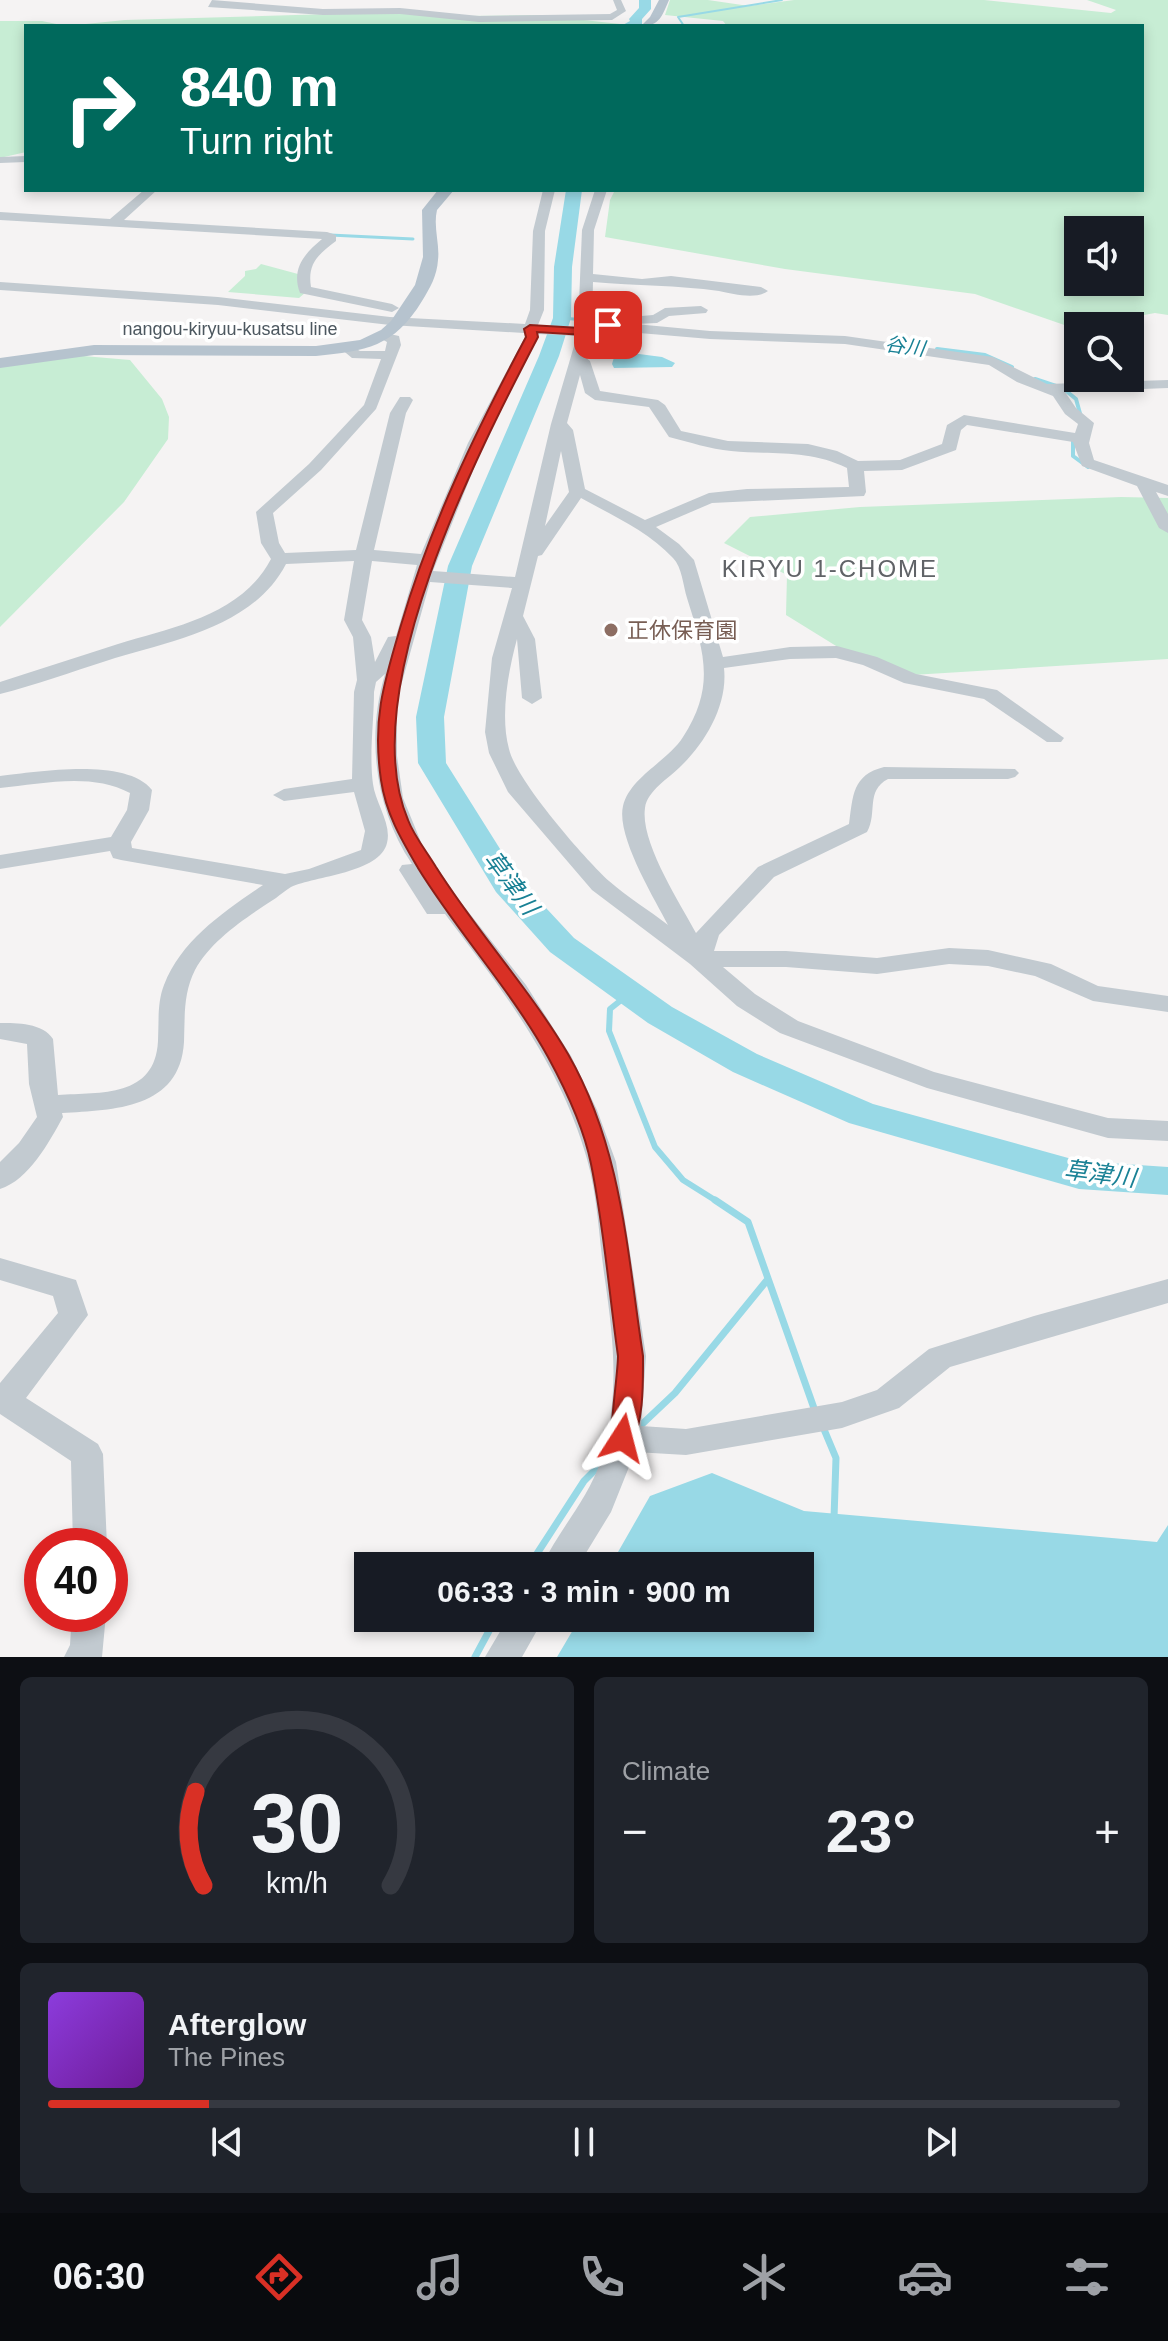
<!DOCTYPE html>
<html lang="en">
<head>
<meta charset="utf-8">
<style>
	body { margin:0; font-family:Arial,"Noto Sans JP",sans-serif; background:#20242c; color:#f1f3f6; height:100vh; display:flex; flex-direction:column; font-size:30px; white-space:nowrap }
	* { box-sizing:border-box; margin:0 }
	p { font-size:26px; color:#9ea1a6 }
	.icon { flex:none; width:44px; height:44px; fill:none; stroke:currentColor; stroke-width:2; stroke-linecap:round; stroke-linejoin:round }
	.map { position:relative; height:1657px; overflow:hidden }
	.details { display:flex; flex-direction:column; gap:20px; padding:20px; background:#0d0f14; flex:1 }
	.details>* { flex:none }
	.guide { position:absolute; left:24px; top:24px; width:1120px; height:168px; border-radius:0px; box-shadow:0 4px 12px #0003; background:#00695c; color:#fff; overflow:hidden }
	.controls { position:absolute; left:1064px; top:216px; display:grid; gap:16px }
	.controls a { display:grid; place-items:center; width:80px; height:80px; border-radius:0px; background:#171b24; box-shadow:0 4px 12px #0003; font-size:40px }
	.speed { position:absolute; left:24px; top:1528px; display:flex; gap:16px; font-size:40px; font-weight:700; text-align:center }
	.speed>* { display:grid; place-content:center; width:104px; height:104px; border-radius:50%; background:#171b24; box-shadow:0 4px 12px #0003; line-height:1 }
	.speed .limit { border:12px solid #d22; background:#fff; color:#111 }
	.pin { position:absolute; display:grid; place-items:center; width:68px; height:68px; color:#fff; margin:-34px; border-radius:16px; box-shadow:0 4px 12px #0006 }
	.me { position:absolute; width:88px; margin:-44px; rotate:9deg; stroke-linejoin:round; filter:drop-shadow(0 0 6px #0008) }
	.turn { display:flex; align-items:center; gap:28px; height:168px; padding:0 24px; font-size:36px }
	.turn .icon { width:104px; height:104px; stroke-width:2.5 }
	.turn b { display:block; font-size:56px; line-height:68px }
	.big { font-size:60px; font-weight:600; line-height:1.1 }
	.details .tile { flex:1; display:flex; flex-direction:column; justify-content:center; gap:12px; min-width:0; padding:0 28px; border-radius:12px; background:#20242c }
	.details .dial { align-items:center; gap:0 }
	.dial svg { height:208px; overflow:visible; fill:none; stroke:#363941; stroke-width:7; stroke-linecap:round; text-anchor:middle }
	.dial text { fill:#f1f3f6; stroke:none }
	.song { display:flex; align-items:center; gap:24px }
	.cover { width:96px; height:96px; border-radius:12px; background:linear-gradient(135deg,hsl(270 70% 55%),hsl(280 70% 35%)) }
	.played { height:8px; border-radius:4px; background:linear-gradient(90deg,#d93025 15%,#363941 15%) }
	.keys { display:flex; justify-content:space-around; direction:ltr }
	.heat { display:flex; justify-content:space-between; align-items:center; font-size:44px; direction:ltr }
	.details .tiles { flex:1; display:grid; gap:20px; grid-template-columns:1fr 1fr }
	.tile:last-child { grid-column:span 2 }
	.trip { position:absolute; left:354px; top:1552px; width:460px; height:80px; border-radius:0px; background:#171b24; box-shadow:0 4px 12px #0003; font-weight:600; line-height:80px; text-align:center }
	.dock { display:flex; height:128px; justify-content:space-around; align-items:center; background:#090b0e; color:#9ea1a6 }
	.dock .icon { width:56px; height:56px }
	.dock .selected { color:#d93025 }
	.dock b { font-size:36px; color:#f1f3f6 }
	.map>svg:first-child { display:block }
	.green { fill:#c7edd4; fill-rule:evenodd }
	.water { fill:#98d9e6 }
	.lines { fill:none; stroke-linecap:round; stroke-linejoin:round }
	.stream-far4 { stroke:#98d9e6; stroke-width:2 }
	.stream-far3 { stroke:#98d9e6; stroke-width:3 }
	.stream-far2 { stroke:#98d9e6; stroke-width:4 }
	.stream-far1 { stroke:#98d9e6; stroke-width:6 }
	.stream { stroke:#98d9e6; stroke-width:7 }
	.river { fill:#98d9e6; fill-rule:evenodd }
	.minor { fill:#c2cad0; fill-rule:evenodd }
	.major { fill:#b6c3ce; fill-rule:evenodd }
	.route { fill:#d93025; stroke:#8d1f18; stroke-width:2 }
	.education-dot { fill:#8d6e63; stroke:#fff; stroke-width:3 }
	.labels { text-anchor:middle; stroke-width:7; stroke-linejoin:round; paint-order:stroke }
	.far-street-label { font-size:18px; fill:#4c575f; stroke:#fff }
	.far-water-label { font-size:20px; font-style:italic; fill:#198195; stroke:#fff }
	.education-label { font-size:22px; fill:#785e54; stroke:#fff; text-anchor:start }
	.neighbourhood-label { font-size:24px; letter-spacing:2px; fill:#606367; stroke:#fff }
	.water-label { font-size:24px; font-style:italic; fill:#198195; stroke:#fff }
</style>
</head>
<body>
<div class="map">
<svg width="1168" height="1657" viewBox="0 0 1168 1657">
	<rect width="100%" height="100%" fill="#f5f3f3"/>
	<!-- green -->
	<path class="green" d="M 670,0 L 708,0 L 749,6 L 794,0 L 984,0 L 1111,13 L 1116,10 L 1087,0 L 1168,0 L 1168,315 L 1155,313 L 1073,328 L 975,294 L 785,269 L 605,237 L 610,200 L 615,190 L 1142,190 L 1142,26 L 727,26 L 723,21 L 665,15 ZM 1130,230 L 1130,282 L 1078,282 L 1078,230 Z
		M 396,12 L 462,16 L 539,15 L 620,24 L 26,26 L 26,152 L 0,158 L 0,21 L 42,21 L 66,26 L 125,20 Z
		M 261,264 L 298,274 L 306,292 L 299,298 L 228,292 L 245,276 L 245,271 L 256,269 Z
		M 72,355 L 130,360 L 162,399 L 169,417 L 168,439 L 124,502 L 0,627 L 0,365 Z
		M 1121,497 L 1168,498 L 1168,659 L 912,675 L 841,649 L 786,615 L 787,575 L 724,543 L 750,517 L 860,507 Z"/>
	<!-- water -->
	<path class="water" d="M 616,351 L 662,357 L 675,363 L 672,367 L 614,368 L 612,364 Z
		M 712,1473 L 804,1511 L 1157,1542 L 1168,1525 L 1168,1657 L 557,1657 L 580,1618 L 800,1618 L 800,1566 L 610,1566 L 650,1496 Z"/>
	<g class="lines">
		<!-- stream-far4 -->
		<path class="stream-far4" d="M 684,26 L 678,17 L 782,0"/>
		<!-- stream-far3 -->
		<path class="stream-far3" d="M 330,235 L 413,239
			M 562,318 L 585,320"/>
		<!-- stream-far2 -->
		<path class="stream-far2" d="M 937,349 L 985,355 L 1012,367
			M 1035,379 L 1056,386
			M 1065,390 L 1076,399 L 1081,417
			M 1073,438 L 1073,456 L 1088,467"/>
		<!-- stream-far1 -->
		<path class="stream-far1" d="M 630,993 L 610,1009 L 609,1031 L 655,1147 L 683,1180 L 718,1202"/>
		<!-- stream -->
		<path class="stream" d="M 715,1200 L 748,1222 L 815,1411
			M 823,1427 L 836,1458 L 834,1518
			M 638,1428 L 675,1393 L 768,1279
			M 529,1566 L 584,1481 L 602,1463
			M 475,1657 L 496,1618"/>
		<!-- river -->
		<path class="river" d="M 639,0 L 651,0 L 651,9 L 642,19 L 642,26 L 621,26 L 630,21 L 629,19 L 639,8 Z
			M 566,190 L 582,190 L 572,267 L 571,318 L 559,356 L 472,566 L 444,717 L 446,763 L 519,879 L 574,938 L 672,1007 L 757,1054 L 873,1104 L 1079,1161 L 1168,1167 L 1168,1195 L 1079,1189 L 849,1123 L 733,1072 L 648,1023 L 550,952 L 496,892 L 418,763 L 416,717 L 448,566 L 539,356 L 553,318 L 554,267 Z"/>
		<!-- minor -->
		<path class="minor" d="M 212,0 L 323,9 L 400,8 L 479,16 L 610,14 L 617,10 L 613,0 L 621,0 L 626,11 L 612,20 L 479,22 L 400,14 L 323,15 L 208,7 Z
			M 26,156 L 26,162 L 0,163 L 0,157 Z
			M 144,190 L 157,190 L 124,220 L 327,232 L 336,235 L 336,241 C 319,254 307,263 311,287 L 392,304 L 399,308 L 392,312 L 300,293 C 291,269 304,254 322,239 L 0,220 L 0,212 L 110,219 Z
			M 543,190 L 555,190 L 545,231 L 544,310 L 538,325 L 578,327 L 582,230 L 595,190 L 607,190 L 594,230 L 593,274 L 642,279 L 671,276 L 761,287 L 768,291 C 756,300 733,294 719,291 C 677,285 636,286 593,282 L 592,320 L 635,324 L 628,320 L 630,317 L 653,315 L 665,308 L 701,306 L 708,310 L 706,313 L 669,316 L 657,323 L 635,324 L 710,331 L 845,336 L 993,357 L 1047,384 L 1168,380 L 1168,388 L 1065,392 L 1076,408 L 1094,423 L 1089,443 L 1094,460 L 1168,485 L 1168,496 L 1156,492 L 1168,514 L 1168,533 L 1159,528 L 1137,486 L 1082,466 L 1073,442 L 967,425 L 961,430 L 956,450 L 902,470 L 864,471 L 866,492 L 864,496 L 712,503 L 656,527 L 679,544 L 694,560 L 723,657 L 790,647 L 837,646 L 877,657 L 916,674 L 997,690 L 1064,738 L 1061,742 L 1047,742 L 984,699 L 904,683 L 863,665 L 836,658 L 790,659 L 724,668 C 728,704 706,742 680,767 C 669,778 647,791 645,808 C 640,842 680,903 696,933 L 758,867 L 849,824 C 853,796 852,775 884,767 L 1015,769 L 1019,773 L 1015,777 L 1008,779 L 888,779 C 865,791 878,813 867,832 L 774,877 L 719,935 L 714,951 L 786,951 L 877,958 L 949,948 L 988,950 L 1051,964 L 1098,986 L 1168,996 L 1168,1012 L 1093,1001 L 1035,976 L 988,966 L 949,964 L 877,974 L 786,967 L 723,967 L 755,994 L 798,1021 L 934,1072 L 1108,1118 L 1168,1121 L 1168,1141 L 1108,1138 L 927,1088 L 780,1033 L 737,1006 L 690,964 L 592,890 L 508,792 L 489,753 L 485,732 L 492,658 L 512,588 L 430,582 L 397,700 L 397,756 L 403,798 L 423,847 L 459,900 L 526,985 L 571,1056 L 597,1110 L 616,1162 L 646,1356 L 641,1426 L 686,1429 L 842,1402 L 877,1390 L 929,1349 L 1034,1316 L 1168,1279 L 1168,1303 L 950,1367 L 899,1408 L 842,1428 L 686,1455 L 635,1452 L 611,1512 L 578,1566 L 542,1566 C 559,1529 588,1500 601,1460 C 620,1397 614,1343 605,1280 C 599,1241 598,1197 587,1159 C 561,1066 503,990 445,914 L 427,914 L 399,870 L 402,865 L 412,864 C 375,809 366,737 385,674 L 376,682 L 374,692 C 374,721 369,755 373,784 C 375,802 392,824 387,843 C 380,873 315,876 291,887 C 286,890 281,894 276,898 C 247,917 212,939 195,970 C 183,994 185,1017 184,1042 C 180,1109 114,1110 62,1113 L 63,1117 C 49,1142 29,1180 0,1189 L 0,1162 L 19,1143 L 37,1117 L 29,1084 L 27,1044 L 0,1039 L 0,1023 C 17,1023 43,1023 53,1039 L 58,1095 C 101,1092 155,1098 158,1041 C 159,1022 157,1003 164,985 C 182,939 224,912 263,885 L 121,860 L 113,858 L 110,851 L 0,869 L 0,855 L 111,837 L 127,810 L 130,793 C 91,772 41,784 0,788 L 0,776 C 37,772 126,757 152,790 L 149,810 L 131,842 L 132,848 L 285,874 L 309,869 L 361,850 L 365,831 L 354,792 L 284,801 L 273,795 L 284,789 L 352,779 L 354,692 L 357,680 L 353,637 L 344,620 L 354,561 L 286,564 C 253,628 169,641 106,661 C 71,672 36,685 0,694 L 0,682 C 39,669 79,657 118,644 C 174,627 242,615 271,559 L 261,543 L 256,512 L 309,464 L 364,405 L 381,359 L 352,358 L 340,348 L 347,344 L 360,351 L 385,351 L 387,342 L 378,337 L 385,333 L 399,336 L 401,345 L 376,409 L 321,470 L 273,513 L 279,543 L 285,553 L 356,550 L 390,413 L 400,397 L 410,397 L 413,400 L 406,413 L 374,550 L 421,554 L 468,443 L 525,337 L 524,333 L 390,325 L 218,305 L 0,290 L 0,282 L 218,297 L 390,317 L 525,324 L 530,310 L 533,231 ZM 592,329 L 710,339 L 845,344 L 989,365 L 1017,382 L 1053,396 L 1065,414 L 1078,424 L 1075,433 L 964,415 L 947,425 L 942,444 L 900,460 L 858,461 L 837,451 L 808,444 L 728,441 L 681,431 L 665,405 L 658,400 L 600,391 L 590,361 L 585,357 ZM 538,334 L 577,336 L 551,424 L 515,577 L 433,571 L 484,443 ZM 580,375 L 585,393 L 595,400 L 649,407 L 669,437 C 689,442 710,449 731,451 C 772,455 809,449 847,468 L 849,487 L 747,489 L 709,493 L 645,520 L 585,489 L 573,430 L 567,423 ZM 561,451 L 569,492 L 545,526 ZM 581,498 C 613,516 648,531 673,558 C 682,567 683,585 687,598 C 704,652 716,686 683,737 C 668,761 630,777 623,806 C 616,836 654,898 668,925 C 649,910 627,897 609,881 C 584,858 516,780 509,749 C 500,716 508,672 517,639 L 522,698 L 532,704 L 542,698 L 535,639 L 523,616 L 538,556 L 542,555 ZM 372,561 L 417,565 L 396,636 L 388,637 L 375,662 L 371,637 L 362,620 Z
			M 0,1258 L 76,1280 L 88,1315 L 26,1398 L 98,1444 L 103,1454 L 107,1546 L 73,1546 L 71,1461 L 0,1414 L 0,1383 L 58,1313 L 53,1296 L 0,1280 Z
			M 72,1614 L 106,1614 L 102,1657 L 64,1657 L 70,1645 Z
			M 508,1618 L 544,1618 L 522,1657 L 485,1657 Z"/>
		<!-- major -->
		<path class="major" d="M 659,0 L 669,0 C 662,16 660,26 641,26 L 650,17 Z
			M 438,190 L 454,190 L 437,210 C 433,227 440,244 438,260 C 437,276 430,288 422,301 C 394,347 366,351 316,356 L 94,355 L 0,368 L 0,358 L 94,345 L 316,346 L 360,340 L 381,330 L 391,321 L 415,285 L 423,257 L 422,210 Z"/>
	</g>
	<!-- route -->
	<path class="route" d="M 586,320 L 613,325 L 608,329 L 592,328 L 589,334 L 585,335 L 537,332 L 538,337 C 478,452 354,692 408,820 C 414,836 427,852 436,867 C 477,932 529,988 568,1054 C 622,1148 627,1251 643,1356 C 643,1384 644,1420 631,1446 L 622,1449 L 613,1446 C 608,1435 618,1375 618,1356 C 609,1293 604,1227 591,1164 C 584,1128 566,1090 548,1057 C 511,990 458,933 418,868 C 401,839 386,814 381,780 C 372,719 384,682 401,625 C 431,523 476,431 526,337 L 524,329 L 530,325 L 580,328 L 582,321 Z"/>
	<!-- markers -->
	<circle class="education-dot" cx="611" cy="630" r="8"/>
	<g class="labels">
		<!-- far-street labels -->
		<g class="far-street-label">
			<text x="230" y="335">nangou-kiryuu-kusatsu line</text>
		</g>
		<!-- far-water labels -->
		<g class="far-water-label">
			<text transform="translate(905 346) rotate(8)" y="7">谷川</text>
		</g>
		<!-- education labels -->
		<g class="education-label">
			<text x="627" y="638">正休保育園</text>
		</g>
		<!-- neighbourhood labels -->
		<g class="neighbourhood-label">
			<text x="830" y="577">KIRYU 1-CHOME</text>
		</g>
		<!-- water labels -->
		<g class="water-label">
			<text transform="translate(511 883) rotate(53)" y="8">草津川</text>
			<text transform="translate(1100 1174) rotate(7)" y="8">草津川</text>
		</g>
	</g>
</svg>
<div class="controls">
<a><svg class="icon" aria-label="sound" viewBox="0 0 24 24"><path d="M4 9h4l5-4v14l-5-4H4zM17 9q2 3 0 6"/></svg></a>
<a><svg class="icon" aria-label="search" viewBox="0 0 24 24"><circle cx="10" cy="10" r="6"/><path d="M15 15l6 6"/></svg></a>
</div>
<div class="speed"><div class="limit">40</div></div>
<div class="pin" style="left:608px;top:325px;background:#d93025"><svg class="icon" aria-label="arrive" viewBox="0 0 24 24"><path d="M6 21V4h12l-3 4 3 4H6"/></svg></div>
<svg class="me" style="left:622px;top:1438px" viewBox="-20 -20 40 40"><path d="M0-17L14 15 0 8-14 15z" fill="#d93025" stroke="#fff" stroke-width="4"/></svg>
<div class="trip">06:33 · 3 min · 900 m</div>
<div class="guide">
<div class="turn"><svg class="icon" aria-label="right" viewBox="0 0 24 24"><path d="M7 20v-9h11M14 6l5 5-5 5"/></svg><div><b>840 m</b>Turn right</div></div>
</div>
</div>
<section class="details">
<div class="tiles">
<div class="tile dial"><svg viewBox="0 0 100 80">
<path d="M14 69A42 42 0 1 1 86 69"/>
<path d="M14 69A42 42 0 0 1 11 33" stroke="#d93025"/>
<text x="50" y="56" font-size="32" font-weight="700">30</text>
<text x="50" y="72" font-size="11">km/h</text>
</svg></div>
<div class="tile"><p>Climate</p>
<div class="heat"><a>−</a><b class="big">23°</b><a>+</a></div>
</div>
<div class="tile">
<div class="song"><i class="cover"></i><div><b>Afterglow</b><p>The Pines</p></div></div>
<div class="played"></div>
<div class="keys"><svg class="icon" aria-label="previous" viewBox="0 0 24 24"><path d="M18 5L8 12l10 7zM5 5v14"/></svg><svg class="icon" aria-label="pause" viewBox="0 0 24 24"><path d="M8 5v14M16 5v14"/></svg><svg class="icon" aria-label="next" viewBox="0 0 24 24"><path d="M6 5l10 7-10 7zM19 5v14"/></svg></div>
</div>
</div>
</section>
<nav class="dock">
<b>06:30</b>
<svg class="icon selected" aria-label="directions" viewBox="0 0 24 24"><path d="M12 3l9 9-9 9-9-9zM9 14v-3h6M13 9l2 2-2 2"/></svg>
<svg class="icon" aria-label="music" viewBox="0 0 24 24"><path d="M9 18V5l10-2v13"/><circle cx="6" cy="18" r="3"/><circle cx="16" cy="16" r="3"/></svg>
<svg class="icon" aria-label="phone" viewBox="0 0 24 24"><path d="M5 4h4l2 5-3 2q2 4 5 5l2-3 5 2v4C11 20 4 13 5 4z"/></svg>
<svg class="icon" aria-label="climate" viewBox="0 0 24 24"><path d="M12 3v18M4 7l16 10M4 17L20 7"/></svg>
<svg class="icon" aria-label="car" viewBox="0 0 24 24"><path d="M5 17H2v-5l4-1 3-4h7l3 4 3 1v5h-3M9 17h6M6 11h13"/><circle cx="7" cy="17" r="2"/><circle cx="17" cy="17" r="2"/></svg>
<svg class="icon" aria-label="filters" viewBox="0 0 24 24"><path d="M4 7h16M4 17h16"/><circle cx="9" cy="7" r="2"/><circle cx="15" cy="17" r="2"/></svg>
</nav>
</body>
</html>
